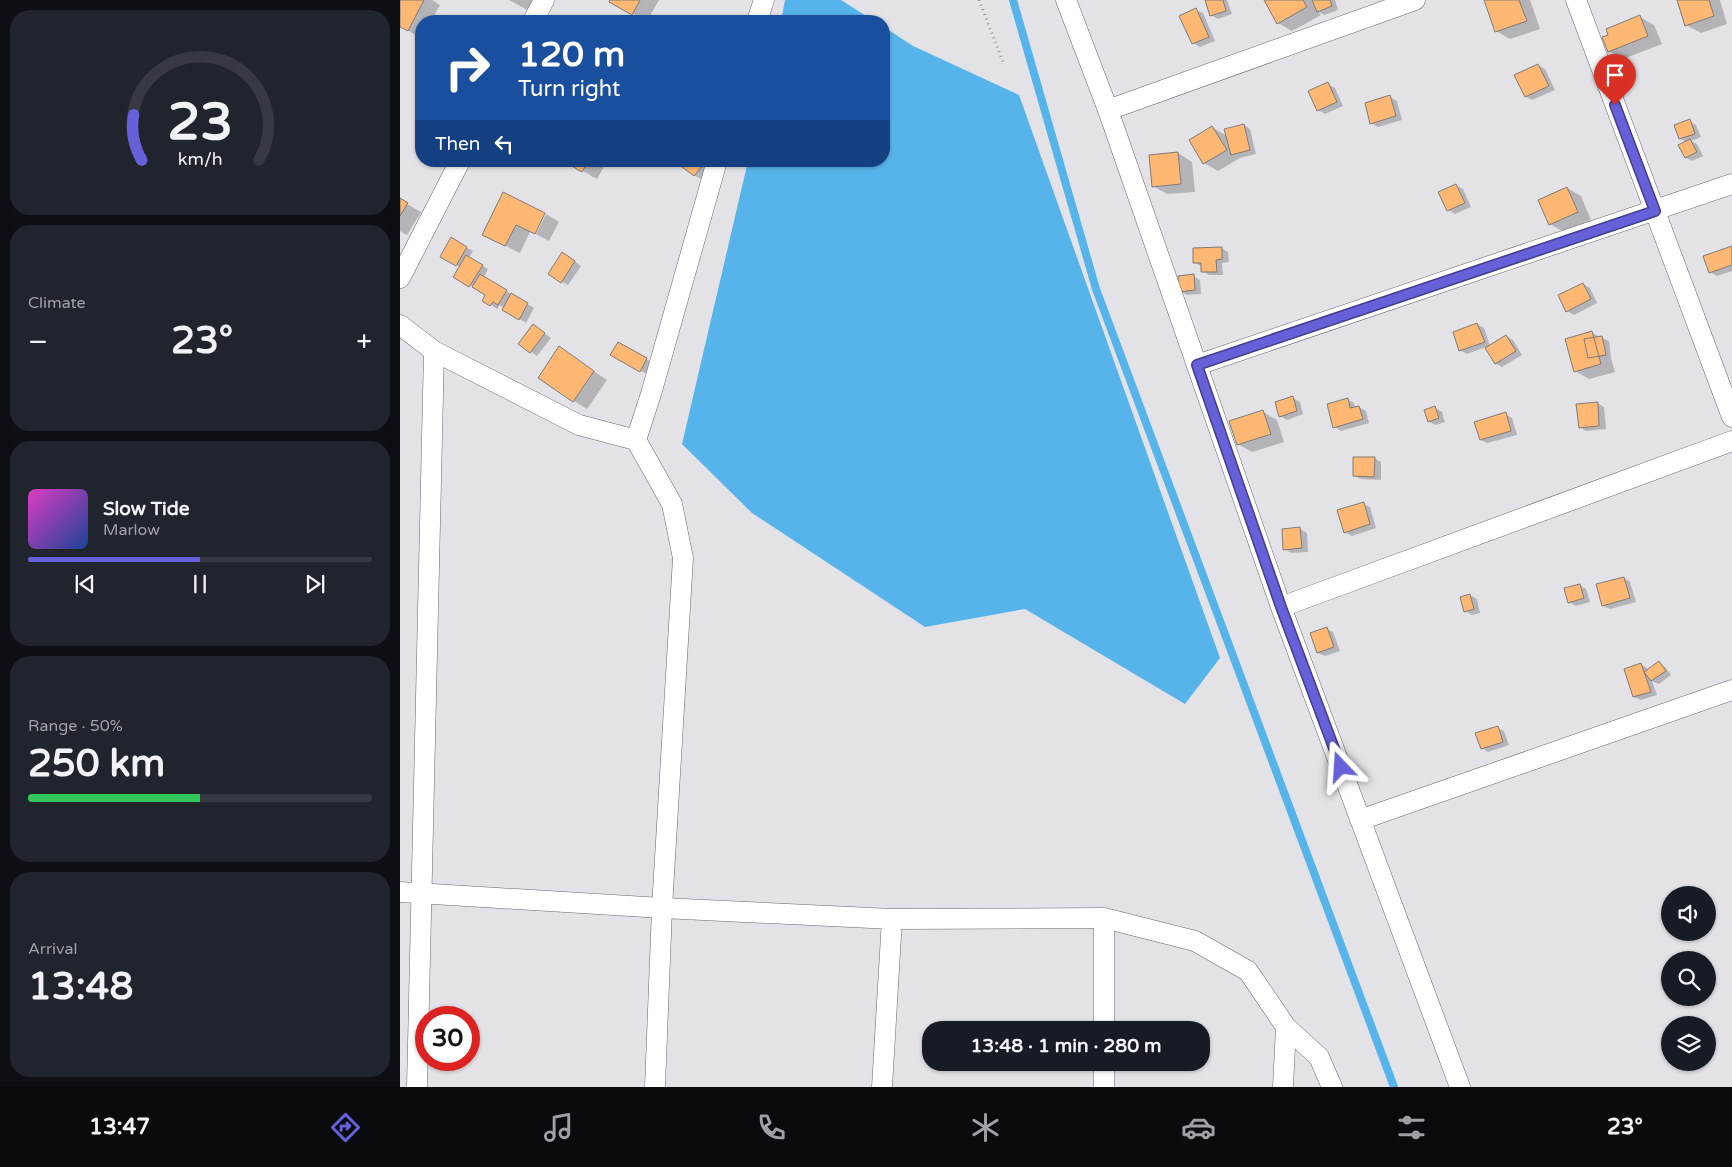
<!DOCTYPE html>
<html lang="en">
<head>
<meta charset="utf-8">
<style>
	body { margin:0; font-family:"Varela Round",sans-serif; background:#20242c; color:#f1f3f6; height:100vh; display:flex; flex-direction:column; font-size:19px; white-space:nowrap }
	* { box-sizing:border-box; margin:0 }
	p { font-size:16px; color:#9ea1a6 }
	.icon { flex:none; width:28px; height:28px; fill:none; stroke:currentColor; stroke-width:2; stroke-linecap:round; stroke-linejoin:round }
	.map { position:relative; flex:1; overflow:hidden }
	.sheet { display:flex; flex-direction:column; gap:10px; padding:10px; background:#0d0f14; width:400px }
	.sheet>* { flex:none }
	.banner { position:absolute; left:15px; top:15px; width:475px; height:152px; border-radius:20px; box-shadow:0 1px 4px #0004; background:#1a4fa0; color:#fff; overflow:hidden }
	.tools { position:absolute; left:1261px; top:886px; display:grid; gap:10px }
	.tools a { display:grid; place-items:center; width:55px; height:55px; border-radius:50%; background:#171b24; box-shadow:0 1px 4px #0004; font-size:25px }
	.speed { position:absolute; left:15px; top:1006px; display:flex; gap:10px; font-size:25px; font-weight:700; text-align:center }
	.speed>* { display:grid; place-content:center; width:65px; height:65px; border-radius:50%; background:#171b24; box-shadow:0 1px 4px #0004; line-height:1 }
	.speed .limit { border:8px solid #d22; background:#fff; color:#111 }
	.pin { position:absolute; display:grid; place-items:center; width:42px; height:42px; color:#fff; margin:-51px -21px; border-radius:50% 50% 50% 0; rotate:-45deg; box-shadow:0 0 5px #0007 }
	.pin .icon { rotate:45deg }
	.me { position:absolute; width:55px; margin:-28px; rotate:340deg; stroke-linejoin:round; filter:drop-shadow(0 0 4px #0008) }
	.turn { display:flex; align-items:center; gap:18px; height:105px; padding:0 20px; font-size:22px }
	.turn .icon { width:65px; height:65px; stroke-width:2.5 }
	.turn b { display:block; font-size:35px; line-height:42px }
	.then { display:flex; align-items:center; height:48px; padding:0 20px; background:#0003; gap:10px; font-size:19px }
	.big { font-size:38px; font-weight:700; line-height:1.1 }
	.sheet .card { flex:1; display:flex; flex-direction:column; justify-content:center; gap:8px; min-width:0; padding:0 18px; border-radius:20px; background:#20242c }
	.sheet .dial { align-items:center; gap:0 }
	.dial svg { height:130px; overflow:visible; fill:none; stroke:#363941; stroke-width:7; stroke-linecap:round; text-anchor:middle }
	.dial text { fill:#f1f3f6; stroke:none }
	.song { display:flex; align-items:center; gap:15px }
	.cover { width:60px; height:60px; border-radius:8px; background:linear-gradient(135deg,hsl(310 70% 55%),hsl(220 70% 35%)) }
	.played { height:5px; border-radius:2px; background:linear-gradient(90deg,#6660d9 50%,#363941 50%) }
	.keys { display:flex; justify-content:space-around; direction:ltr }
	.heat { display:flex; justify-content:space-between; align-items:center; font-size:28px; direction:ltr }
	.charge { height:8px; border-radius:4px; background:linear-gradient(90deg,#34c759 50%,#363941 0) }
	.trip { position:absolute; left:522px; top:1021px; width:288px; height:50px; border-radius:20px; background:#171b24; box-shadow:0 1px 4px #0004; font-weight:700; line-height:50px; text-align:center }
	.menu { display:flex; height:80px; justify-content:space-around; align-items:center; background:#090b0e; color:#9ea1a6 }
	.menu .icon { width:35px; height:35px }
	.menu .on { color:#6660d9 }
	.menu b { font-size:22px; color:#f1f3f6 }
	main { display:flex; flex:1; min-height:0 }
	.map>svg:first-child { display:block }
	.water { fill:#57b4ea }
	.shadow { fill:#0003 }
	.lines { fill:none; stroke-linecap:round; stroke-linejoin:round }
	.stream { stroke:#57b4ea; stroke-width:8 }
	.building { fill:#feb874; stroke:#7f7a77 }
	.minor-casing { stroke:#67676c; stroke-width:21 }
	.path { stroke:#98989c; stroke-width:3; stroke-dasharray:1 4; stroke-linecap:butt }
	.minor { stroke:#fff; stroke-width:20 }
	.route-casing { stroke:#423e8d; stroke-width:12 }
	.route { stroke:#6660d9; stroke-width:9 }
</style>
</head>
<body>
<main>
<section class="sheet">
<div class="card dial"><svg viewBox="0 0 100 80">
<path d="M14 69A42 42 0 1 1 86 69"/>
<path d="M14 69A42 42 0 0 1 9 41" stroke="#6660d9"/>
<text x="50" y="56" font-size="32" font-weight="700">23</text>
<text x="50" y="72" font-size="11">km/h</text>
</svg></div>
<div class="card"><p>Climate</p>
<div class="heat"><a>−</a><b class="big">23°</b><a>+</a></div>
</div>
<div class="card">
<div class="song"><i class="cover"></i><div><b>Slow Tide</b><p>Marlow</p></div></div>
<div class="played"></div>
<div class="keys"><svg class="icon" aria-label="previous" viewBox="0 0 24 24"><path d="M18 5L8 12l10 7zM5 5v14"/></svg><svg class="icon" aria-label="pause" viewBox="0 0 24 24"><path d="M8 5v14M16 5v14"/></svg><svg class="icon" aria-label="next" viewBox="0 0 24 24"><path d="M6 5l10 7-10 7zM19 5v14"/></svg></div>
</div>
<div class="card"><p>Range · 50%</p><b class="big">250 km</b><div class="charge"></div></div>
<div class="card"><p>Arrival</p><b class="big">13:48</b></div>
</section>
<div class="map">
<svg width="1332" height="1087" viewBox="0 0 1332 1087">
	<rect width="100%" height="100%" fill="#e2e2e7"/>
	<!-- water -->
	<path class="water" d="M 385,0 L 441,0 L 474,21 L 381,21 Z
		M 484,27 L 513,46 L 619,95 L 820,658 L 785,704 L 625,609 L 525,627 L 352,513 L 282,444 L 348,161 L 484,161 Z"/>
	<!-- shadow -->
	<path class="shadow" d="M 0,0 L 32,0 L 40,5 L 31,21 L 21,21 L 21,38 L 0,26 Z
		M 109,0 L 135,0 L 129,11 Z
		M 212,0 L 259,0 L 247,21 L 211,2 Z
		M 806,0 L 827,0 L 832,14 L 818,19 L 811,15 Z
		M 866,0 L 935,0 L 938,10 L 924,15 L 918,11 L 921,15 L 892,31 L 878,23 Z
		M 1087,0 L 1130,0 L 1140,29 L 1110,39 L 1096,31 Z
		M 1278,0 L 1320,0 L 1327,24 L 1301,33 L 1286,25 Z
		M 796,10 L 803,13 L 815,41 L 800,47 L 793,43 Z
		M 1240,17 L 1254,25 L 1262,44 L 1223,59 L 1209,51 L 1210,36 Z
		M 1138,65 L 1145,69 L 1155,90 L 1132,100 L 1126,97 Z
		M 928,84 L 935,88 L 943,106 L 925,114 L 918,110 Z
		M 990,97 L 997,101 L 1002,120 L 978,127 L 971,123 Z
		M 1289,121 L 1296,125 L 1301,137 L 1291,141 L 1297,144 L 1303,156 L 1292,161 L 1286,158 L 1287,142 L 1280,139 Z
		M 844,125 L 850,129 L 856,154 L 840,158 L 818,171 L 804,163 L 812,127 L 827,136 Z
		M 778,153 L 792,162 L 795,192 L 767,194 L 753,186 Z
		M 143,161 L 158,161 L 154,167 Z
		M 165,161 L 207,161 L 197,179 Z
		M 282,161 L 311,161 L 314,164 L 301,179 L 294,175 Z
		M 1056,185 L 1063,189 L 1071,207 L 1055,214 L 1048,210 Z
		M 1167,188 L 1181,196 L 1191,220 L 1164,232 L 1150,224 Z
		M 104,193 L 130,232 L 120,253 L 98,242 Z
		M 0,200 L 21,212 L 7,235 L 0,231 Z
		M 146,214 L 159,222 L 149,241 L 136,234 Z
		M 51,239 L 73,251 L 69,258 L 88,269 L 84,277 L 134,308 L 126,323 L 103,309 L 104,308 L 100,305 L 97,309 L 84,300 L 87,295 L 55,276 L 60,267 L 42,256 Z
		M 1332,247 L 1332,271 L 1317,276 L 1310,272 Z
		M 821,248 L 828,252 L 829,262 L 822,263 L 823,275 L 809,275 L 802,271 L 802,267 L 794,262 Z
		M 169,257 L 181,266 L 168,285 L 149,274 Z
		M 793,276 L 800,280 L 801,294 L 787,295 L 780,291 Z
		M 1183,284 L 1190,288 L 1197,303 L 1174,315 L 1167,311 Z
		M 1077,324 L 1084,328 L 1090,346 L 1106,336 L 1113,340 L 1122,355 L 1102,367 L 1095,363 L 1086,347 L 1067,354 L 1060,350 Z
		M 140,330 L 151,338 L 137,356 L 120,344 Z
		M 1192,333 L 1209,341 L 1211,358 L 1215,372 L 1189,379 L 1175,371 Z
		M 218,343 L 253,363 L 247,374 L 211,355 Z
		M 159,348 L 207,380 L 187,409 L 174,401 Z
		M 893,398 L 900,402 L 903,414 L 887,420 L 880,416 Z
		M 947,399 L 954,403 L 955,408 L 959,407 L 966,411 L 969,423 L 941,431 L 935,427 Z
		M 1197,403 L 1204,407 L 1206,429 L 1186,431 L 1180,427 Z
		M 1035,408 L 1042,412 L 1045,422 L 1036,425 L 1029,422 Z
		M 863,412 L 877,420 L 884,442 L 852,452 L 838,444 Z
		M 1105,414 L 1112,418 L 1117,435 L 1087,443 L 1081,440 Z
		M 974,458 L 981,462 L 981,480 L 961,479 L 954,476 Z
		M 963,504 L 970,507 L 976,528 L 952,536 L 945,532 Z
		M 900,529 L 907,533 L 908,552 L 891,553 L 885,549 Z
		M 1224,578 L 1230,582 L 1236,602 L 1210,609 L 1203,606 Z
		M 1179,585 L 1186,589 L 1190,602 L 1176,606 L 1169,602 Z
		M 1070,595 L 1077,599 L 1080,613 L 1072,615 L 1065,611 Z
		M 927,629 L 933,632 L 940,651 L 925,656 L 918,653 L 912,634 Z
		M 1259,663 L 1265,667 L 1271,675 L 1259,684 L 1252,681 L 1257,695 L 1241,700 L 1234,697 L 1241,664 L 1249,670 Z
		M 1098,728 L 1104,731 L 1109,745 L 1088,752 L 1082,748 Z"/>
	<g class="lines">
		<!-- stream -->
		<path class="stream" d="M 613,0 L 696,289 L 994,1087"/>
	</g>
	<!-- building -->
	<path class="building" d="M 0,0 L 24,0 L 8,31 L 0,27 Z
		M 210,0 L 240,0 L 232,15 L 209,2 Z
		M 805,0 L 823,0 L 826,11 L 810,16 Z
		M 864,0 L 903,0 L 907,7 L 877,24 Z
		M 912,0 L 930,0 L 932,6 L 917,12 Z
		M 1084,0 L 1119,0 L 1127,21 L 1095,32 Z
		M 1277,0 L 1309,0 L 1314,16 L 1285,26 Z
		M 796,8 L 809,37 L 792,44 L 779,16 Z
		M 1240,15 L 1248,36 L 1208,52 L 1202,37 L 1208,35 L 1206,29 Z
		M 1138,64 L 1149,86 L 1125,97 L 1114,75 Z
		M 928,82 L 937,102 L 917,111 L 908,91 Z
		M 990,95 L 996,116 L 970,124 L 965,103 Z
		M 1290,119 L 1295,134 L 1279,139 L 1274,125 Z
		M 844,124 L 850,150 L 831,155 L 824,129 Z
		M 812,126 L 827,150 L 803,164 L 789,140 Z
		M 1290,139 L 1297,152 L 1285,158 L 1278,145 Z
		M 778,152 L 781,184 L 752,187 L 749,155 Z
		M 163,161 L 188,161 L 182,172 Z
		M 280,161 L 306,161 L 294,176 L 278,164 Z
		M 1056,184 L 1065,203 L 1047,211 L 1038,192 Z
		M 1167,187 L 1178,212 L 1149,225 L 1138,200 Z
		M 103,192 L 145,213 L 135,234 L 116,225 L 105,246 L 82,235 Z
		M 0,198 L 8,203 L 0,216 Z
		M 51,237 L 67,247 L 56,266 L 40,257 Z
		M 1332,246 L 1332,265 L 1309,273 L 1303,256 Z
		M 822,247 L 822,259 L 816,260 L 817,272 L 801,272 L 801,263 L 793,263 L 793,248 Z
		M 162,252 L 175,261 L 161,283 L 148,274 Z
		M 66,255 L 83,265 L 69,287 L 53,277 Z
		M 80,274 L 107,290 L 98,305 L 93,302 L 90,306 L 82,301 L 85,295 L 72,287 Z
		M 794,274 L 795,290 L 779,292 L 778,276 Z
		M 1183,283 L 1191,299 L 1166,312 L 1158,295 Z
		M 111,293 L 128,303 L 119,320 L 102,310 Z
		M 1077,323 L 1085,342 L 1059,351 L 1053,332 Z
		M 133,324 L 145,333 L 130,353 L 118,344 Z
		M 1192,331 L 1201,364 L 1174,372 L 1165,339 Z
		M 1106,335 L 1116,351 L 1095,364 L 1085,348 Z
		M 1202,336 L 1206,355 L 1188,358 L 1184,339 Z
		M 218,342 L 247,358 L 240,372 L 210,355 Z
		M 159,346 L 194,371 L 173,402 L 138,378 Z
		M 893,396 L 897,411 L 879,417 L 875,402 Z
		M 948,398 L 950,408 L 959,406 L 963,419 L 933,428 L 927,404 Z
		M 1198,402 L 1199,426 L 1179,428 L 1176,404 Z
		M 1035,406 L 1039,418 L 1028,422 L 1024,410 Z
		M 863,410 L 871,434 L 837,445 L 829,421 Z
		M 1106,412 L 1111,431 L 1080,440 L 1074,422 Z
		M 953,457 L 975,457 L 974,477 L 953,476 Z
		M 964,502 L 970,524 L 944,533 L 937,510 Z
		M 900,527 L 902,548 L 883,550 L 882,529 Z
		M 1224,577 L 1230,598 L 1202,606 L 1196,584 Z
		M 1180,584 L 1184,598 L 1168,603 L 1164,588 Z
		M 1070,594 L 1074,609 L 1064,612 L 1060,597 Z
		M 927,627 L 934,647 L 917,653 L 910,633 Z
		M 1259,661 L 1266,671 L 1251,681 L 1244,672 Z
		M 1241,663 L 1251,692 L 1233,697 L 1224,669 Z
		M 1098,726 L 1103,742 L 1081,749 L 1075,733 Z"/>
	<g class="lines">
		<defs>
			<path id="minor" d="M 666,0 L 708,110 L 881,607 L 1060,1087
				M 1176,0 L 1332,417
				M 133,21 L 144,0
				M 357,21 L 364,0
				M 708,110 L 1015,0
				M 0,278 L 60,161
				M 0,325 L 34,351 L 179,425 L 236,440 L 251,394 L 317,161
				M 797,365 L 1332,184
				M 236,440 L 272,504 L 283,558 L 262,908 L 255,1087
				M 881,607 L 1332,441
				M 960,820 L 1332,690
				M 0,892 L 262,908 L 492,919 L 704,918 L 795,941 L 848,971 L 886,1027 L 919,1057 L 932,1087
				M 704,1030 L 704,918
				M 17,1087 L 34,351
				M 482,1087 L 492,919
				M 704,1087 L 704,1062
				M 883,1087 L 886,1027"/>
		</defs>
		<!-- minor casing -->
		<use href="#minor" class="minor-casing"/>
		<!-- path -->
		<path class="path" d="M 579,0 L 603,62"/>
		<!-- minor -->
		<use href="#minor" class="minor"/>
	</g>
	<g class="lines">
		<defs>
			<path id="route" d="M 941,767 L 881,607 L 797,365 L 1255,211 L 1215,105"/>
		</defs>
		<!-- route casing -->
		<use href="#route" class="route-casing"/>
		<!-- route -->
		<use href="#route" class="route"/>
	</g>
</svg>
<div class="tools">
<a><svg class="icon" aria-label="sound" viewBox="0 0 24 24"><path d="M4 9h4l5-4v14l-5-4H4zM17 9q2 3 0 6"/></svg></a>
<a><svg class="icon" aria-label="search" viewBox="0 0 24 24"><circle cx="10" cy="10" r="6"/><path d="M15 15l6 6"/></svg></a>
<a><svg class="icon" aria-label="layers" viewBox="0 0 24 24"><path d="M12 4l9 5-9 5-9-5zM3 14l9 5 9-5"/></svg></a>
</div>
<div class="speed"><div class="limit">30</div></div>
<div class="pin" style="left:1215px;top:105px;background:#d93025"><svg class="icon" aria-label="arrive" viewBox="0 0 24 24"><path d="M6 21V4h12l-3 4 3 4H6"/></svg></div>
<svg class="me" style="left:941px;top:767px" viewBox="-20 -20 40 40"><path d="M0-17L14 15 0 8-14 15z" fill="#6660d9" stroke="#fff" stroke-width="4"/></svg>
<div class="trip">13:48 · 1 min · 280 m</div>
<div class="banner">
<div class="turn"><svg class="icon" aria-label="right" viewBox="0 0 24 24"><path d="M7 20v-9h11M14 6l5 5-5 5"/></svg><div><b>120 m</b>Turn right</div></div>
<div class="then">Then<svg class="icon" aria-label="left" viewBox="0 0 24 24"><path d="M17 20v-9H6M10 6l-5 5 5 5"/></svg></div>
</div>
</div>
</main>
<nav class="menu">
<b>13:47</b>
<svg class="icon on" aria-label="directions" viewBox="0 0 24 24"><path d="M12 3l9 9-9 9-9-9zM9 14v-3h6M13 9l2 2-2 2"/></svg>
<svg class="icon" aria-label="music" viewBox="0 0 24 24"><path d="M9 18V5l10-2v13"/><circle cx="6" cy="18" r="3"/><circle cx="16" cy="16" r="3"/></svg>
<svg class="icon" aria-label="phone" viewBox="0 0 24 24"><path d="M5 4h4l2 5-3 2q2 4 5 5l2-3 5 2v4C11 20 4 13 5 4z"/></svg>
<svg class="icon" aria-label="climate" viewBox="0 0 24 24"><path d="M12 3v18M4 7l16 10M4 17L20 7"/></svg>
<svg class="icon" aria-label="car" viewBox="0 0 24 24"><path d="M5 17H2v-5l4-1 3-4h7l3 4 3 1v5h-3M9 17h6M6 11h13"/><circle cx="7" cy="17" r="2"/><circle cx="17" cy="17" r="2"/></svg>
<svg class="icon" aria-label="filters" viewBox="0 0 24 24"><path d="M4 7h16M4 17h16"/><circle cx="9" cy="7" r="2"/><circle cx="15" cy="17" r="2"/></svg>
<b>23°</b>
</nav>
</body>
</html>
